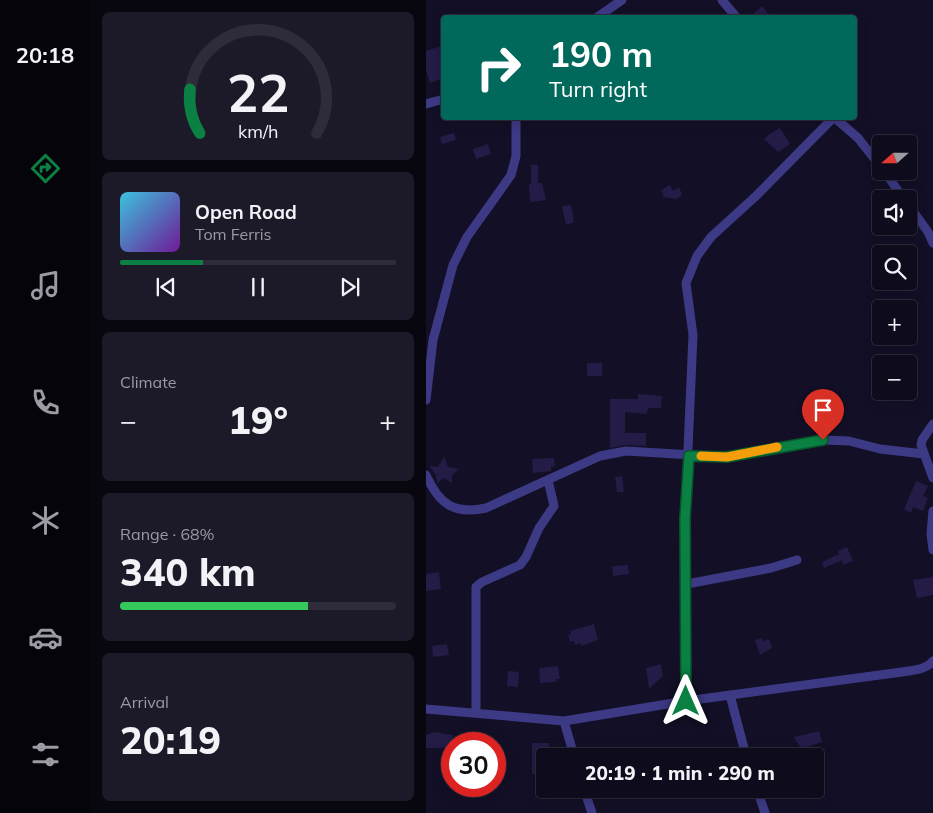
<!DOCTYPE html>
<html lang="en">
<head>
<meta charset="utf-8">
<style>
	body { margin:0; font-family:Mulish,sans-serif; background:#1c1929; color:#f1f3f6; height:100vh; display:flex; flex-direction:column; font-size:19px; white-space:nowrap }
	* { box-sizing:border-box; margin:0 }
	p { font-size:16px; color:#9b9ba3 }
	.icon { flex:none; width:28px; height:28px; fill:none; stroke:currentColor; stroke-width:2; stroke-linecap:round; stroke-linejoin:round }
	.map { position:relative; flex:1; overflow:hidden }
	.details { display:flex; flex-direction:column; gap:12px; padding:12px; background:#08060f; width:336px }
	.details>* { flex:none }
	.hud { position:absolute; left:15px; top:15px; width:416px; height:105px; border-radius:5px; box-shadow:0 2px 12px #0003,0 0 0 1px #2e2b3b; background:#00695c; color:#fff; overflow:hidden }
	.needle { width:32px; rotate:249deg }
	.buttons { position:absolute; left:446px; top:135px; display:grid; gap:10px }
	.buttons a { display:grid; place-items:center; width:45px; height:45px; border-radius:5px; background:#0e0b1c; box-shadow:0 2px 12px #0003,0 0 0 1px #2e2b3b; font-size:25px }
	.speed { position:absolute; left:15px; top:732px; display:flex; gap:10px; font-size:25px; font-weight:700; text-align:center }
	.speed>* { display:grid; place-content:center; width:65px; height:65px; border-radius:50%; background:#0e0b1c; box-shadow:0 2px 12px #0003,0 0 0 1px #2e2b3b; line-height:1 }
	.speed .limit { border:8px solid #d22; background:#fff; color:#111 }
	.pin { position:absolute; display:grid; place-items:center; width:42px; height:42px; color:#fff; margin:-51px -21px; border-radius:50% 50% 50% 0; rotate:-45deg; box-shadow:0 0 5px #0007 }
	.pin .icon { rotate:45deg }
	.me { position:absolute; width:55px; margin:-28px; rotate:0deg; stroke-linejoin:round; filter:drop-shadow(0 0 4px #0008) }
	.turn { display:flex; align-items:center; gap:18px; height:105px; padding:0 25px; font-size:22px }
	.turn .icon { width:65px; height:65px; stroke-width:2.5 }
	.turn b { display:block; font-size:35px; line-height:42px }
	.big { font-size:38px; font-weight:800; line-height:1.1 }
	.details .widget { flex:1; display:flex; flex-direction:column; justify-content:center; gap:8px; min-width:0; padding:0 18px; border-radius:8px; background:#1c1929 }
	.details .dial { align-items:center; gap:0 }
	.dial svg { height:130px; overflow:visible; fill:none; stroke:#2e2b3b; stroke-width:7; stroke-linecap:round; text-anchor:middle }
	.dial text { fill:#f1f3f6; stroke:none }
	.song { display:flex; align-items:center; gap:15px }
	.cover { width:60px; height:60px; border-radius:8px; background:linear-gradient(135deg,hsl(190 70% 55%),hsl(280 70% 35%)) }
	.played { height:5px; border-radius:2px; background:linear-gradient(90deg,#0b8043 30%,#2e2b3b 30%) }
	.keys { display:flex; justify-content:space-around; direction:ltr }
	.heat { display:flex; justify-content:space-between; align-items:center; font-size:28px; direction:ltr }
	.charge { height:8px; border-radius:4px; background:linear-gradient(90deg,#34c759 68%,#2e2b3b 0) }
	.trip { position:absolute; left:110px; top:748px; width:288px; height:50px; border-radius:5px; background:#0e0b1c; box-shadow:0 2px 12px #0003,0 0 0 1px #2e2b3b; font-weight:800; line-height:50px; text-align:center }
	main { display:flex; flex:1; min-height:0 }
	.dock { display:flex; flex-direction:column; width:90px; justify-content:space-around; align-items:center; background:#06040b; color:#9b9ba3 }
	.dock .icon { width:35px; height:35px }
	.dock .active { color:#0b8043 }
	.dock b { font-size:22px; color:#f1f3f6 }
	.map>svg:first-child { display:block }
	.building { fill:#241b47 }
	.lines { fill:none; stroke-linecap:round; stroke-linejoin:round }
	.street { stroke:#3d3a85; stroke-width:9 }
	.route-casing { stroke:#07532c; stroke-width:12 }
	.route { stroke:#0b8043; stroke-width:9 }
	.slow { stroke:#f59e0b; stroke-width:9 }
</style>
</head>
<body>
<main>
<nav class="dock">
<b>20:18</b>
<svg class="icon active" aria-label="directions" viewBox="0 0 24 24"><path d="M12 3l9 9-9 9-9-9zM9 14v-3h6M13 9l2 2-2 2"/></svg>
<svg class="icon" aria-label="music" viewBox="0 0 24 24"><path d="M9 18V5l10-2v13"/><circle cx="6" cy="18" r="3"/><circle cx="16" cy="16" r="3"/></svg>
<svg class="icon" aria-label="phone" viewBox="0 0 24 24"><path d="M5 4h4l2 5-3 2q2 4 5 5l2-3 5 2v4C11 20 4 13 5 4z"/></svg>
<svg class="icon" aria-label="climate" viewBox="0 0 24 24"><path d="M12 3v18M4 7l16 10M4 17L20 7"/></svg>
<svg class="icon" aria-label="car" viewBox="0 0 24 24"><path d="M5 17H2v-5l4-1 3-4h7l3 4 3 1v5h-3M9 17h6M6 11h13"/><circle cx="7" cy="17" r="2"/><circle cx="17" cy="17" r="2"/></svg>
<svg class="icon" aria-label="filters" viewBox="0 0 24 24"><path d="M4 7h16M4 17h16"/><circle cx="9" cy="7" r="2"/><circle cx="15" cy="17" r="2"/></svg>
</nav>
<section class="details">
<div class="widget dial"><svg viewBox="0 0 100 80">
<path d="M14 69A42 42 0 1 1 86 69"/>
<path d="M14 69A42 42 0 0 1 8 42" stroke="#0b8043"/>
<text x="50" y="56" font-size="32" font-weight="700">22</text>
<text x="50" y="72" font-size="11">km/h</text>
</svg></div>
<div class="widget">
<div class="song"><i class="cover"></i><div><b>Open Road</b><p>Tom Ferris</p></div></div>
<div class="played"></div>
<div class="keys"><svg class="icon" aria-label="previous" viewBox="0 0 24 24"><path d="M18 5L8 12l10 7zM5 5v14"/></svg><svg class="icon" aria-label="pause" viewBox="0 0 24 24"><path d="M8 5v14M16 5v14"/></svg><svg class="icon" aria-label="next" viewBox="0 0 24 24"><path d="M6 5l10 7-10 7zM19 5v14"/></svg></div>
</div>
<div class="widget"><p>Climate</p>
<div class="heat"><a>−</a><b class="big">19°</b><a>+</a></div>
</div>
<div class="widget"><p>Range · 68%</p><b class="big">340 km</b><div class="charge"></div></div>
<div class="widget"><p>Arrival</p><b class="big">20:19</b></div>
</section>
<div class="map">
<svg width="507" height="813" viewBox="0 0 507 813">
	<rect width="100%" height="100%" fill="#130f26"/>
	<!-- building -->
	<path class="building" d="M 336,6 L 346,18 L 323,18 Z
		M 15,46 L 18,54 L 18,78 L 4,83 L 0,70 L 0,51 Z
		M 354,128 L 364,144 L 352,152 L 338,139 L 345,133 Z
		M 28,133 L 30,140 L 16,144 L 14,137 Z
		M 62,144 L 65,154 L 50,159 L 47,149 Z
		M 105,165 L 112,165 L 112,183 L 116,183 L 120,200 L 104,202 L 103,184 L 105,184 Z
		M 244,185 L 247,191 L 253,187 L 256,194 L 251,199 L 236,197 L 238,196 L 235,190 Z
		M 145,205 L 148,222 L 140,225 L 136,206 Z
		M 161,363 L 176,363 L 176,376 L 161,376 Z
		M 212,394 L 236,396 L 235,408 L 222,408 L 221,414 L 199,412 L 199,433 L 220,433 L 220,446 L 200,445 L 184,448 L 184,399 L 212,399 Z
		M 18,457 L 22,467 L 33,469 L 26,475 L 26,483 L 17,478 L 11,484 L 10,475 L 3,466 L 12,467 Z
		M 128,458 L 129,466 L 125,467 L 125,471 L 107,473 L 106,459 Z
		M 196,476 L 198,492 L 191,492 L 189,477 Z
		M 490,481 L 502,486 L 497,496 L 502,498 L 497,511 L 487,507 L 485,513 L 478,509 Z
		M 421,547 L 427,561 L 417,565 L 416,560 L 398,568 L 396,562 L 413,554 L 412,551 Z
		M 202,565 L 203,574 L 187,576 L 186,566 Z
		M 13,572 L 15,589 L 0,591 L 0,574 Z
		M 507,577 L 507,595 L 491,598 L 487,580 Z
		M 168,624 L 172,640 L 155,646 L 154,643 L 149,645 L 148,641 L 144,642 L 142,635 L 145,634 L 144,631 Z
		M 336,638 L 337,641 L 343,639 L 346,648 L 334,655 L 329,640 Z
		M 21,644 L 23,655 L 7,657 L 6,646 Z
		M 235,664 L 237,676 L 223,689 L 220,668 Z
		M 132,666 L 134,679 L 130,679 L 130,682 L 114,683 L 113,668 Z
		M 82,671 L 93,672 L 92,687 L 81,686 Z
		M 393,731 L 396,742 L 375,749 L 368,737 Z
		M 8,732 L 27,735 L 25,748 L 0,748 L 0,735 Z
		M 106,743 L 123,743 L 123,756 L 119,756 L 119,800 L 109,774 L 106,774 Z"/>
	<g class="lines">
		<!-- street -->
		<path class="street" d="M 296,0 L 311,18
			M 170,18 L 196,0
			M 0,104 L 18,99
			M 409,118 L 432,138 L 455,167
			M 458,171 L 478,199
			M 482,204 L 502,232 L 507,243
			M 0,400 L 7,340 L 27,265 L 41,237 L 85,175 L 90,156 L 90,118
			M 507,424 L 496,440 L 495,445 L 507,478
			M 0,475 C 13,504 28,515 60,508 L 174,456 L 200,451 L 301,457 L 397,440 L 423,441 L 454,449 L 498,454
			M 507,511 L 505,534 L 507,550
			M 261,584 L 345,568 L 371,560
			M 304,695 L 320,756
			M 260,701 L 259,518 L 267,335 L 260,283 L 271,256 L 285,237 L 330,196 L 407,118
			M 0,709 L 138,721 L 260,701 L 476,672 C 486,670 500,670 507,661
			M 50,712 L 50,587 L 56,582 L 94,565 L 100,557 L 113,528 L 128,506 L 122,480
			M 138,721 L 148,756
			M 158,789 L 166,813
			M 331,789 L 339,813"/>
	</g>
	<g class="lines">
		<defs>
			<path id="route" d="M 260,701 L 259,518 L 263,456 L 301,457 L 397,440"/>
		</defs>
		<!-- route casing -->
		<use href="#route" class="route-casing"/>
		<!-- route -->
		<use href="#route" class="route"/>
		<!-- slow -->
		<path class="slow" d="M 275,456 L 301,457 L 351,447"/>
	</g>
</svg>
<div class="buttons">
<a><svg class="needle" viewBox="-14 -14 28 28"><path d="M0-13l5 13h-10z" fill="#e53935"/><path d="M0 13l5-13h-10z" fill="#9b9ba3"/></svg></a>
<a><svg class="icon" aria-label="sound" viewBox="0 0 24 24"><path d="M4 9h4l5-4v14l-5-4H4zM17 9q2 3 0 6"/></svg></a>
<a><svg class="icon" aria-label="search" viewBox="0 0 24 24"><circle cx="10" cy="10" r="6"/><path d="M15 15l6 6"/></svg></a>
<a>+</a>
<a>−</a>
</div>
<div class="speed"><div class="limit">30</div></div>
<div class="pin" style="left:397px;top:440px;background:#d93025"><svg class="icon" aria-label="arrive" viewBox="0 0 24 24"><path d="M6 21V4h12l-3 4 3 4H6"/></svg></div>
<svg class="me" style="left:260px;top:701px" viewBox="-20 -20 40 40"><path d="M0-17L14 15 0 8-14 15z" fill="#0b8043" stroke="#fff" stroke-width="4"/></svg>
<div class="trip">20:19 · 1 min · 290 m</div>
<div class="hud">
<div class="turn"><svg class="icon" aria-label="right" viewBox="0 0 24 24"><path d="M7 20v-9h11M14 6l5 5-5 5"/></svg><div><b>190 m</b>Turn right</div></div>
</div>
</div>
</main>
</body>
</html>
